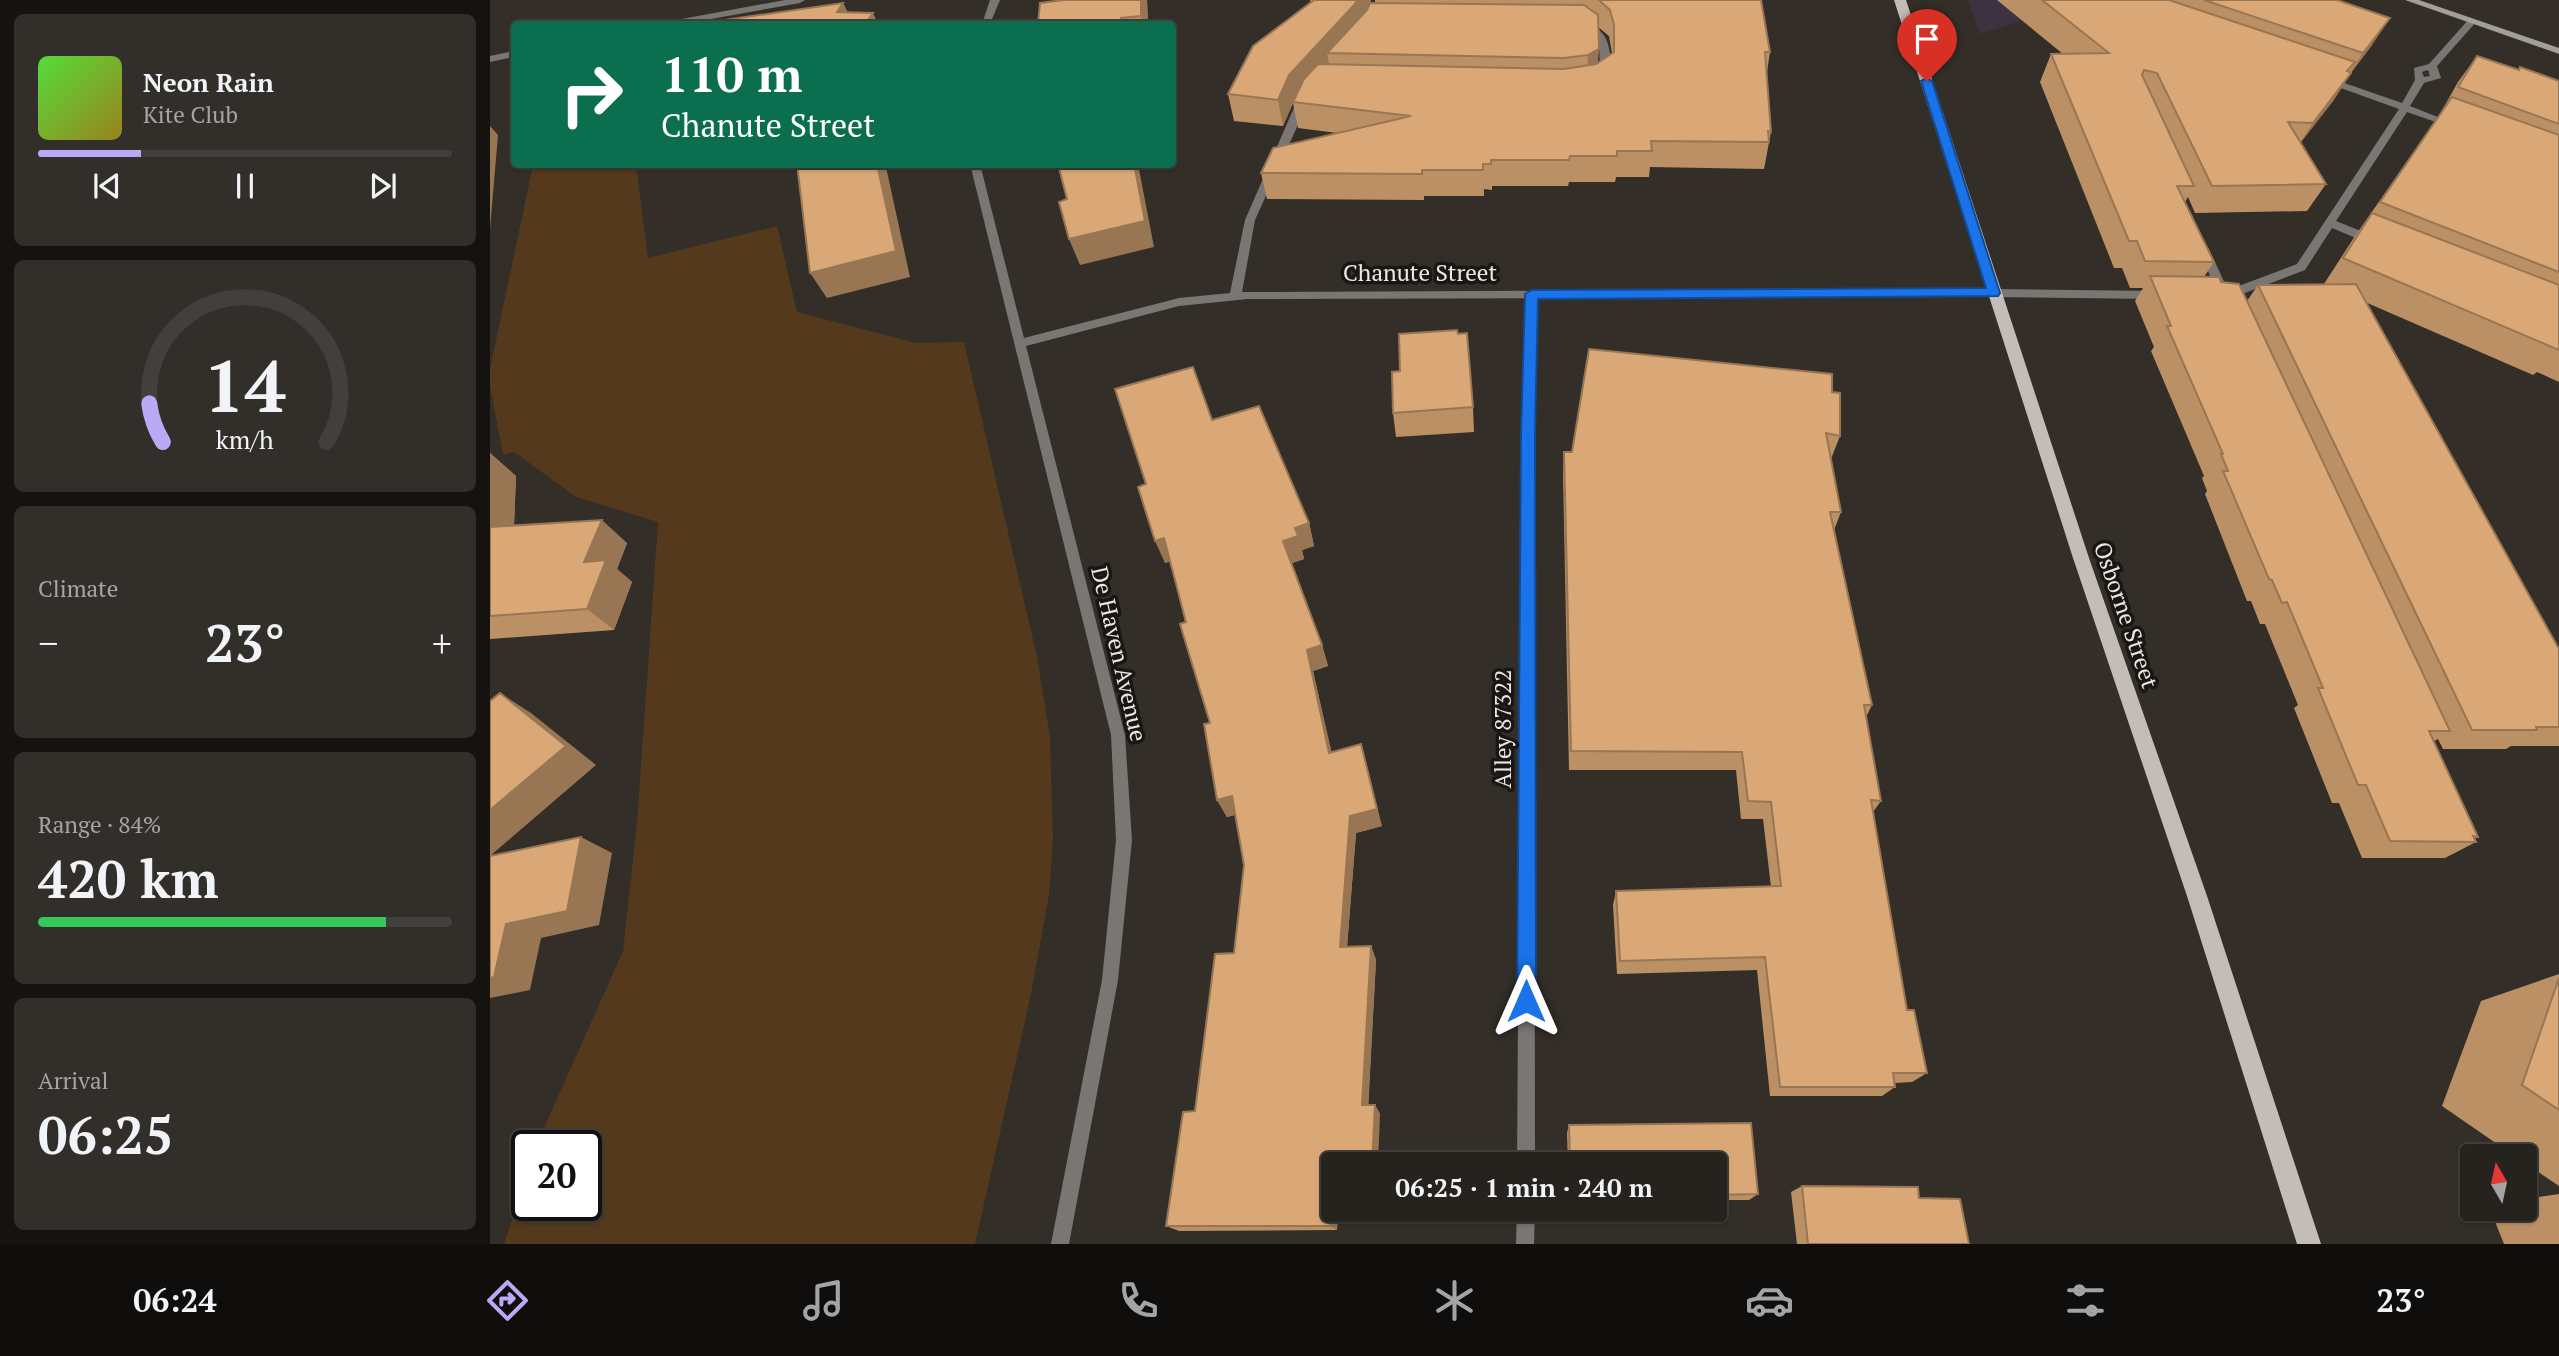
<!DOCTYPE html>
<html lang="en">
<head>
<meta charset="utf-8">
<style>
	body { margin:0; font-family:"PT Serif",serif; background:#322f2b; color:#f1f3f6; height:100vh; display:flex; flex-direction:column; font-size:26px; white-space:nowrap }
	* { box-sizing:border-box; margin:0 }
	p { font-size:23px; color:#a4a4a4 }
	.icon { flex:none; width:38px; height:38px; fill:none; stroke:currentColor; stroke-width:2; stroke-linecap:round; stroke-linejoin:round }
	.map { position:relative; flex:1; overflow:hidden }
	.drawer { display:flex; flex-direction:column; gap:14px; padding:14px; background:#151310; width:490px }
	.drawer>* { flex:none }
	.top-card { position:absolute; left:21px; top:21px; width:665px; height:147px; border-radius:7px; box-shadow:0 2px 5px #0004,0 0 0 2px #423f3c; background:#0b6e4f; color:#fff; overflow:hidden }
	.needle { width:46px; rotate:351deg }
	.tools { position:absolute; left:1970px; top:1144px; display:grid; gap:14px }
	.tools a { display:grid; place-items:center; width:77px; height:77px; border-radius:7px; background:#26221e; box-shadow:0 2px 5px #0004,0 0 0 2px #423f3c; font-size:35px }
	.speed { position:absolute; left:21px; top:1130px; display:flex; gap:14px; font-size:35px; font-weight:700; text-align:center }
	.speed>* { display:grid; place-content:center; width:91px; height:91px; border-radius:50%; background:#26221e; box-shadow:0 2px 5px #0004,0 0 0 2px #423f3c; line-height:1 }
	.speed .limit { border:4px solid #111; border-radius:10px; background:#fff; color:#111 }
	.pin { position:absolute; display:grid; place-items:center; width:60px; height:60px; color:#fff; margin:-72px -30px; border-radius:50% 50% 50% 0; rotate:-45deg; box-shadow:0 0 7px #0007 }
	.pin .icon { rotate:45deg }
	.me { position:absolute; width:77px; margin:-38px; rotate:0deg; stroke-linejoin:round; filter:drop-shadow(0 0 5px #0008) }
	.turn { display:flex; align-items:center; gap:24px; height:147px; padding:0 35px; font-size:32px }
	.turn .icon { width:91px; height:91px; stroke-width:2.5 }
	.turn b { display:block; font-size:49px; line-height:60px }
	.big { font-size:52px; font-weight:600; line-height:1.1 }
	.drawer .card { flex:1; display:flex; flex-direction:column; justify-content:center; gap:10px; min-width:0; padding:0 24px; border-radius:10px; background:#322f2b }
	.drawer .dial { align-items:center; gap:0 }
	.dial svg { height:182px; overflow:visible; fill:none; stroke:#423f3c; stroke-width:7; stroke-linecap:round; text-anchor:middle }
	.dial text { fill:#f1f3f6; stroke:none }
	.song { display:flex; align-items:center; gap:21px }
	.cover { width:84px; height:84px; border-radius:10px; background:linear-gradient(135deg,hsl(110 70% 55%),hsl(50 70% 35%)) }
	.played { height:7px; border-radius:4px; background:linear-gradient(90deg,#bca9f5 25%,#423f3c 25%) }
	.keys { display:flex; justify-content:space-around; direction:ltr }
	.heat { display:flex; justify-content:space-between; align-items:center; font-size:38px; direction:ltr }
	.charge { height:10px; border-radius:5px; background:linear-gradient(90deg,#34c759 84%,#423f3c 0) }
	.trip { position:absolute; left:831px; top:1152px; width:406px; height:70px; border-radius:7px; background:#26221e; box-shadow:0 2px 5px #0004,0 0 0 2px #423f3c; font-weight:600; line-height:70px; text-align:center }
	.tab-bar { display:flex; height:112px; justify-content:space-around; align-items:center; background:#0f0e0c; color:#a4a4a4 }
	.tab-bar .icon { width:49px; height:49px }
	.tab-bar .active { color:#bca9f5 }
	.tab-bar b { font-size:32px; color:#f1f3f6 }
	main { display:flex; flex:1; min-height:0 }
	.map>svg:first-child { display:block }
	.commercial { fill:#3b3242 }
	.green { fill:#54391c }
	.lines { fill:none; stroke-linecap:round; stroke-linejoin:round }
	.service { fill:#797673; fill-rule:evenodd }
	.minor { fill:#797673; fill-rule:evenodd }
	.secondary { fill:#a39e99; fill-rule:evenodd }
	.primary { fill:#c4bdb7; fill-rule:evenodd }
	.wall { fill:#bb9065; fill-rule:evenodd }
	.shaded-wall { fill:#987653 }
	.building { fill:#d9a876; stroke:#987653; stroke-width:2 }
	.route { fill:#1a73e8; stroke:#114b97; stroke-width:2 }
	.labels { text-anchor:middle; stroke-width:7; stroke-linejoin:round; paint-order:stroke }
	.street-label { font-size:23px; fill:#ebe7e3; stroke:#191614 }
</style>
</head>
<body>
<main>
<section class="drawer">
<div class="card">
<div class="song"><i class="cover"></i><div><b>Neon Rain</b><p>Kite Club</p></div></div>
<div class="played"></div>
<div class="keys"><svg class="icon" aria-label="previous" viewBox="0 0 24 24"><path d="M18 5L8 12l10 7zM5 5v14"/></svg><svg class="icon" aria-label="pause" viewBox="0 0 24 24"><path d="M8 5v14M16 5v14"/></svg><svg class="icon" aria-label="next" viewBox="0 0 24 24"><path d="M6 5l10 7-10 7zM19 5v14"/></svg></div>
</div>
<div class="card dial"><svg viewBox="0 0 100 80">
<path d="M14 69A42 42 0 1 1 86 69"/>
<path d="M14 69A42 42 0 0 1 8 52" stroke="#bca9f5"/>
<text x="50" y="56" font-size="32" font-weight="700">14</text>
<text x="50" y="72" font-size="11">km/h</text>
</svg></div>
<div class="card"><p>Climate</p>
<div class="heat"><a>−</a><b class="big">23°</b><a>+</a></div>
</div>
<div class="card"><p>Range · 84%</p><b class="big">420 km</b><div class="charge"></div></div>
<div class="card"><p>Arrival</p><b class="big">06:25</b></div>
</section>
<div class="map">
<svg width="2069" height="1244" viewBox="0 0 2069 1244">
	<rect width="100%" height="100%" fill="#332e28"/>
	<!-- commercial -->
	<path class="commercial" d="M 1478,0 L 1597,0 L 1490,34 Z"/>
	<!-- green -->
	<path class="green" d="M 43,165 L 146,165 L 158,258 L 287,226 L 307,312 L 426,343 L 474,342 L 547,657 L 560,737 L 563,838 L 559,895 L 540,999 L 485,1244 L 14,1244 L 37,1175 L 37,1206 L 96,1206 L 96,1146 L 46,1146 L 133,951 L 147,823 L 168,522 L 86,497 L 24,452 L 13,455 L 0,386 L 0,369 Z"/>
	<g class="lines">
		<!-- service -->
		<path class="service" d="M 1979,19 L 1987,21 L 1947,66 L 1951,78 L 1934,83 L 1920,106 L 1968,125 L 1963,128 L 1917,112 L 1846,221 L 1888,238 L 1888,244 L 1880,244 L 1842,228 L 1815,270 L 1739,299 L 1731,299 L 1708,250 L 1710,247 L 1718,247 L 1738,290 L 1807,264 L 1909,109 L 1834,82 L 1834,78 L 1840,78 L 1912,103 L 1925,80 L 1924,68 L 1939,64 ZM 1938,70 L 1940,76 L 1934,77 L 1932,72 Z
			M 1090,24 C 1120,23 1124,56 1118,79 L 1110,77 L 1109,40 L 1106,35 L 1090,28 Z
			M 1504,289 L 1667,291 L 1673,295 L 1667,299 L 1504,297 L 1498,293 Z
			M 1042,290 L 1048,294 L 1044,433 L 1045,1164 L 1027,1164 L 1032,433 L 1036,294 Z
			M 1027,1209 L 1045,1209 L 1044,1244 L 1026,1244 Z"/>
		<!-- minor -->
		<path class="minor" d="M 295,0 L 315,0 L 310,3 L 193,24 L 176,24 L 181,21 Z
			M 500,0 L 510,0 L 500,24 L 492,24 Z
			M 24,51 L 24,57 L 0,62 L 0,56 Z
			M 815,95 L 820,98 L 765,220 L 752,292 L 1504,289 L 1510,293 L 1504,297 L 758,299 L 689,306 L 536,346 L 635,735 L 642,840 L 628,980 L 579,1244 L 561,1244 L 612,980 L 626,840 L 621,735 L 480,164 L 490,164 L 534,338 L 689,298 L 740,293 L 755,220 L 806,103 Z"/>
		<!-- secondary -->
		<path class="secondary" d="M 1915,0 L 1929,0 L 2069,48 L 2069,54 Z"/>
		<!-- primary -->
		<path class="primary" d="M 1404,0 L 1416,0 L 1599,558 L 1717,896 L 1831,1244 L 1807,1244 L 1697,896 L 1583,558 Z"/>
	</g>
	<!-- wall -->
	<path class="wall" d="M 574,0 L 657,0 L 658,24 L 548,24 Z
		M 820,0 L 881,0 L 878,7 L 885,3 L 885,0 L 1271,0 L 1280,52 L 1277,72 L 1281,132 L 1274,169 L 1160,167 L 1159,177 L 1126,177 L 1125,182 L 1079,182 L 1078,186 L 1002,186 L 1002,190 L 994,189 L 994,196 L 934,196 L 934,200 L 777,199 L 771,173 L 847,133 L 808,128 L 803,103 L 793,126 L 744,121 L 738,94 L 821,3 ZM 1108,27 L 1119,36 L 1122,53 L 1108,63 Z
		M 1507,0 L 1847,0 L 1882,45 L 1861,73 L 1843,101 L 1810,143 L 1836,184 L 1817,211 L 1705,213 L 1698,197 L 1695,202 L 1724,262 L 1714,277 L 1731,282 L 1757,301 L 1768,285 L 1836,284 L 1834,284 L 1863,239 L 1950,114 L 1968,82 L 1987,56 L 2028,70 L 2030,67 L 2069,81 L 2069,382 L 2047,372 L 2043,375 L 1875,302 L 2069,649 L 2069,746 L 2021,746 L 2016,749 L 1953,749 L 1948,739 L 1944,741 L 1988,837 L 1984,839 L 1986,842 L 1955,858 L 1872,858 L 1849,803 L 1842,803 L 1804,708 L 1808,705 L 1775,624 L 1770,624 L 1761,601 L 1757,601 L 1715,494 L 1717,491 L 1712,478 L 1714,476 L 1661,351 L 1664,347 L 1645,301 L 1653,288 L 1640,288 L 1632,268 L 1624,268 L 1550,82 L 1561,54 L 1573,54 Z
		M 910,371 L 983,407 L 984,432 L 906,437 L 903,413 Z
		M 1342,392 L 1350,436 L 1341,459 L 1351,512 L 1344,530 L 1382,705 L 1376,717 L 1391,801 L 1383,812 L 1417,1010 L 1437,1073 L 1422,1082 L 1405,1083 L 1405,1087 L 1392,1096 L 1280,1096 L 1267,970 L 1127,974 L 1123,905 L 1126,891 L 1281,887 L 1273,819 L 1251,819 L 1246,770 L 1079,770 L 1073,475 L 1074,452 L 1082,452 Z
		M 0,453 L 26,476 L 24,526 L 137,543 L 127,569 L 142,582 L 124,630 L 0,639 Z
		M 656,484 L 819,523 L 824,546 L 812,550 L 814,559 L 802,563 L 832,645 L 838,666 L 823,671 L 841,753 L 892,826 L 866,833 L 857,947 L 881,946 L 886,960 L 878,1105 L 885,1105 L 890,1114 L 844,1164 L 847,1230 L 689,1231 L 676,1226 L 744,953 L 754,865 L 745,815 L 737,817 L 727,800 L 720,723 L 680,561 L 675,563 Z
		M 2069,974 L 2069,1186 L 2035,1163 L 2035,1157 L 2026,1157 L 1952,1106 L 1991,1001 Z
		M 1261,1123 L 1268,1194 L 1259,1200 L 1225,1200 L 1225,1164 L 1078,1164 L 1077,1133 L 1079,1125 Z
		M 1312,1186 L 1429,1198 L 1479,1244 L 1307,1244 L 1301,1192 Z
		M 2069,1194 L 2069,1244 L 2014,1244 L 2000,1209 L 2035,1209 L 2035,1199 Z"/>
	<!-- shaded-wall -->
	<path class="shaded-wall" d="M 651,0 L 657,0 L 658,24 L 654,24 L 651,16 Z
		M 867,0 L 881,0 L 869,30 L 837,53 L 839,63 L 804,101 L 793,126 L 788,100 L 799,75 Z
		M 353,3 L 364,24 L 347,12 Z
		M 383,13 L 388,24 L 375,24 Z
		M 1900,18 L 1882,45 L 1854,81 L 1873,53 Z
		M 1109,49 L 1107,76 L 1097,81 L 1098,55 Z
		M 1861,73 L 1843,101 L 1805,150 L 1823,123 Z
		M 0,126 L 8,135 L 0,229 Z
		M 387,164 L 394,164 L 396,167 L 420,277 L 337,298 L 320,273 Z
		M 644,164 L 648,164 L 664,247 L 590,265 L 579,239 Z
		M 0,453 L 26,476 L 23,550 L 0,533 Z
		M 112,520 L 137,543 L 127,569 L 142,582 L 124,630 L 97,609 L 94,562 Z
		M 819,523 L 824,546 L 812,550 L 814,559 L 800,564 L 793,541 L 805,528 Z
		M 674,538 L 684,560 L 675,563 L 665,541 Z
		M 832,645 L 838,666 L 823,671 L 846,771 L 839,753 L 817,650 Z
		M 10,693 L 41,713 L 106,765 L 0,856 L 0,810 Z
		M 876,763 L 892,826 L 866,833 L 856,960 L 850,947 L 860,816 Z
		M 742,796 L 752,813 L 737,817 L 727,800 Z
		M 91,837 L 122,853 L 109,925 L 51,938 L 40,990 L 0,998 L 0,978 L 16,924 Z
		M 881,946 L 886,960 L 878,1114 L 872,1105 Z
		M 885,1105 L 890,1114 L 888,1164 L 882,1164 Z
		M 844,1174 L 844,1209 L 849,1209 L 847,1230 L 840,1226 Z"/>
	<!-- building -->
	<path class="building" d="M 574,0 L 651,0 L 651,16 L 631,18 L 632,24 L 548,24 L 550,3 Z
		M 824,0 L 867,0 L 865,4 L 799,75 L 788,100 L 738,94 L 763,46 Z
		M 1109,0 L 1271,0 L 1280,52 L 1275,52 L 1281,132 L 1278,131 L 1279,142 L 1161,141 L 1162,151 L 1127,151 L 1127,156 L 1080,156 L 1079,160 L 1001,160 L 1001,164 L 993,164 L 993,170 L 932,170 L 932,174 L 771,173 L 783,148 L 921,116 L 803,102 L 814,79 L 828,64 L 1074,69 L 1106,64 L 1124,52 L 1124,25 L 1120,10 Z
		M 1552,0 L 1679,0 L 1865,62 L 1857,71 L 1861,73 L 1823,123 L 1798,122 L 1836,184 L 1722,186 L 1667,73 L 1654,70 L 1652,75 L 1704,186 L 1687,186 L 1724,262 L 1655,261 L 1647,241 L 1639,241 L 1561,54 L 1619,53 Z
		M 1714,0 L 1847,0 L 1900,18 L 1873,53 Z
		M 353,3 L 347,12 L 383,13 L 375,24 L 207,24 Z
		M 880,3 L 1094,5 L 1108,15 L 1109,49 L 1098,55 L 1074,58 L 837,53 L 877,10 Z
		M 1987,56 L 2029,70 L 2030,67 L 2069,81 L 2069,124 L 1968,87 Z
		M 1962,97 L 2069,135 L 2069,272 L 1890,202 Z
		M 307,164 L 387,164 L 406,251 L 320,273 Z
		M 568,164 L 644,164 L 655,221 L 579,239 L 569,202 L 577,199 Z
		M 1882,213 L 2069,285 L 2069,350 L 1853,258 Z
		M 1660,276 L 1729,277 L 1731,282 L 1749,284 L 1960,731 L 1939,731 L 1988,837 L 1983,836 L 1986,842 L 1900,841 L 1876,785 L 1868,785 L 1828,688 L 1833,688 L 1797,602 L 1792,603 L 1782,580 L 1779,579 L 1733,471 L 1738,471 L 1731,454 L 1733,454 L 1677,326 L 1681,326 Z
		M 1866,284 L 2069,649 L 2069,727 L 2046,727 L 2047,730 L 1982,730 L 1768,285 Z
		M 967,330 L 968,334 L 977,333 L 983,407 L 903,413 L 902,372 L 910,371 L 909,334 Z
		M 1099,349 L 1342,374 L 1342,392 L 1350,393 L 1350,436 L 1336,433 L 1351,512 L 1340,512 L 1382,705 L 1374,705 L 1391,801 L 1381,800 L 1417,1010 L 1424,1010 L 1437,1073 L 1403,1073 L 1405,1087 L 1290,1087 L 1275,957 L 1130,961 L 1126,891 L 1291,886 L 1281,802 L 1258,801 L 1252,752 L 1081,751 L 1074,452 L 1082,452 Z
		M 703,367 L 722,420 L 769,406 L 819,523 L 805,528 L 808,536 L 793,541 L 832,645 L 817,650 L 839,753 L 871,744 L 887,809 L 860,816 L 850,947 L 881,946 L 872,1105 L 885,1105 L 882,1164 L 844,1164 L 840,1226 L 676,1226 L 693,1112 L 705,1111 L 725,954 L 744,953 L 754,865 L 742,796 L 727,800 L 714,724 L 720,723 L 690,624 L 696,622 L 674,538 L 665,541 L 648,487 L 656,484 L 625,389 Z
		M 112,520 L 94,562 L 116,560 L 97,609 L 0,616 L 0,527 Z
		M 10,693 L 76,746 L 0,810 L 0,701 Z
		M 91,837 L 77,911 L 16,924 L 4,977 L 0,978 L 0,856 Z
		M 2069,978 L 2069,1110 L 2032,1085 Z
		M 1261,1123 L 1268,1194 L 1225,1195 L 1225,1164 L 1080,1164 L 1079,1125 Z
		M 1312,1186 L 1428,1187 L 1429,1198 L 1470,1199 L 1479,1244 L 1318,1244 Z"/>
	<!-- route -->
	<path class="route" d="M 1437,78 L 1442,81 L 1510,293 L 1508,296 L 1048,299 L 1045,433 L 1046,1001 L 1043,1008 L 1036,1011 L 1030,1008 L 1027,1001 L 1031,433 L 1035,294 L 1042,290 L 1496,288 L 1431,81 Z"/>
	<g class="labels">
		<!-- street labels -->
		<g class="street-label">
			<text x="930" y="281">Chanute Street</text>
			<text transform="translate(1636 615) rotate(71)" y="8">Osborne Street</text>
			<text transform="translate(629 654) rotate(77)" y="8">De Haven Avenue</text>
			<text transform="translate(1013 729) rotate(-90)" y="8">Alley 87322</text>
		</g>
	</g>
</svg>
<div class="tools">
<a><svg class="needle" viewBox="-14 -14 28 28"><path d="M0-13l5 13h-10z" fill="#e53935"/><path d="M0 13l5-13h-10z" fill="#a4a4a4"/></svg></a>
</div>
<div class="speed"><div class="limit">20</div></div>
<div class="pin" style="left:1437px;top:81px;background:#d93025"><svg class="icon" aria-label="arrive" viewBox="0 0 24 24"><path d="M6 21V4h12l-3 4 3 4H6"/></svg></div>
<svg class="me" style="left:1036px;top:1001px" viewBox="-20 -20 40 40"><path d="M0-17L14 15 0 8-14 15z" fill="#1a73e8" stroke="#fff" stroke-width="4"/></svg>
<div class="trip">06:25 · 1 min · 240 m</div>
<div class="top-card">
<div class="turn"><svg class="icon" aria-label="right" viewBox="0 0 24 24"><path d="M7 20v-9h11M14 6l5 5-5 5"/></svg><div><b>110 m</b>Chanute Street</div></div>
</div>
</div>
</main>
<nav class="tab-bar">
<b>06:24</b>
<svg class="icon active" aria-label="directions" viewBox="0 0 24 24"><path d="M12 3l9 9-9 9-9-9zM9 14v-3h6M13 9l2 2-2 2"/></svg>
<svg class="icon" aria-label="music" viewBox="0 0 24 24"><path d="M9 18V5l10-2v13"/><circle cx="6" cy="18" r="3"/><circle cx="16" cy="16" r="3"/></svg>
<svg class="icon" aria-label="phone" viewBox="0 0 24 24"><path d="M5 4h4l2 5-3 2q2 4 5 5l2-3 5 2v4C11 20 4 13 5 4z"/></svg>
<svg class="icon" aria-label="climate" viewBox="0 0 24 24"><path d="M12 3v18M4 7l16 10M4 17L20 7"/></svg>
<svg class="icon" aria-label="car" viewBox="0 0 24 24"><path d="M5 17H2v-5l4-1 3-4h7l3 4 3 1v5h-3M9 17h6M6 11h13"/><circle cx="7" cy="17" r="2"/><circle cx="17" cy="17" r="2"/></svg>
<svg class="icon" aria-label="filters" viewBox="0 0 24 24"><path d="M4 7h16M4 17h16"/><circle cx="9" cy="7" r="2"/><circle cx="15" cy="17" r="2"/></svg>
<b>23°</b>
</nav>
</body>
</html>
